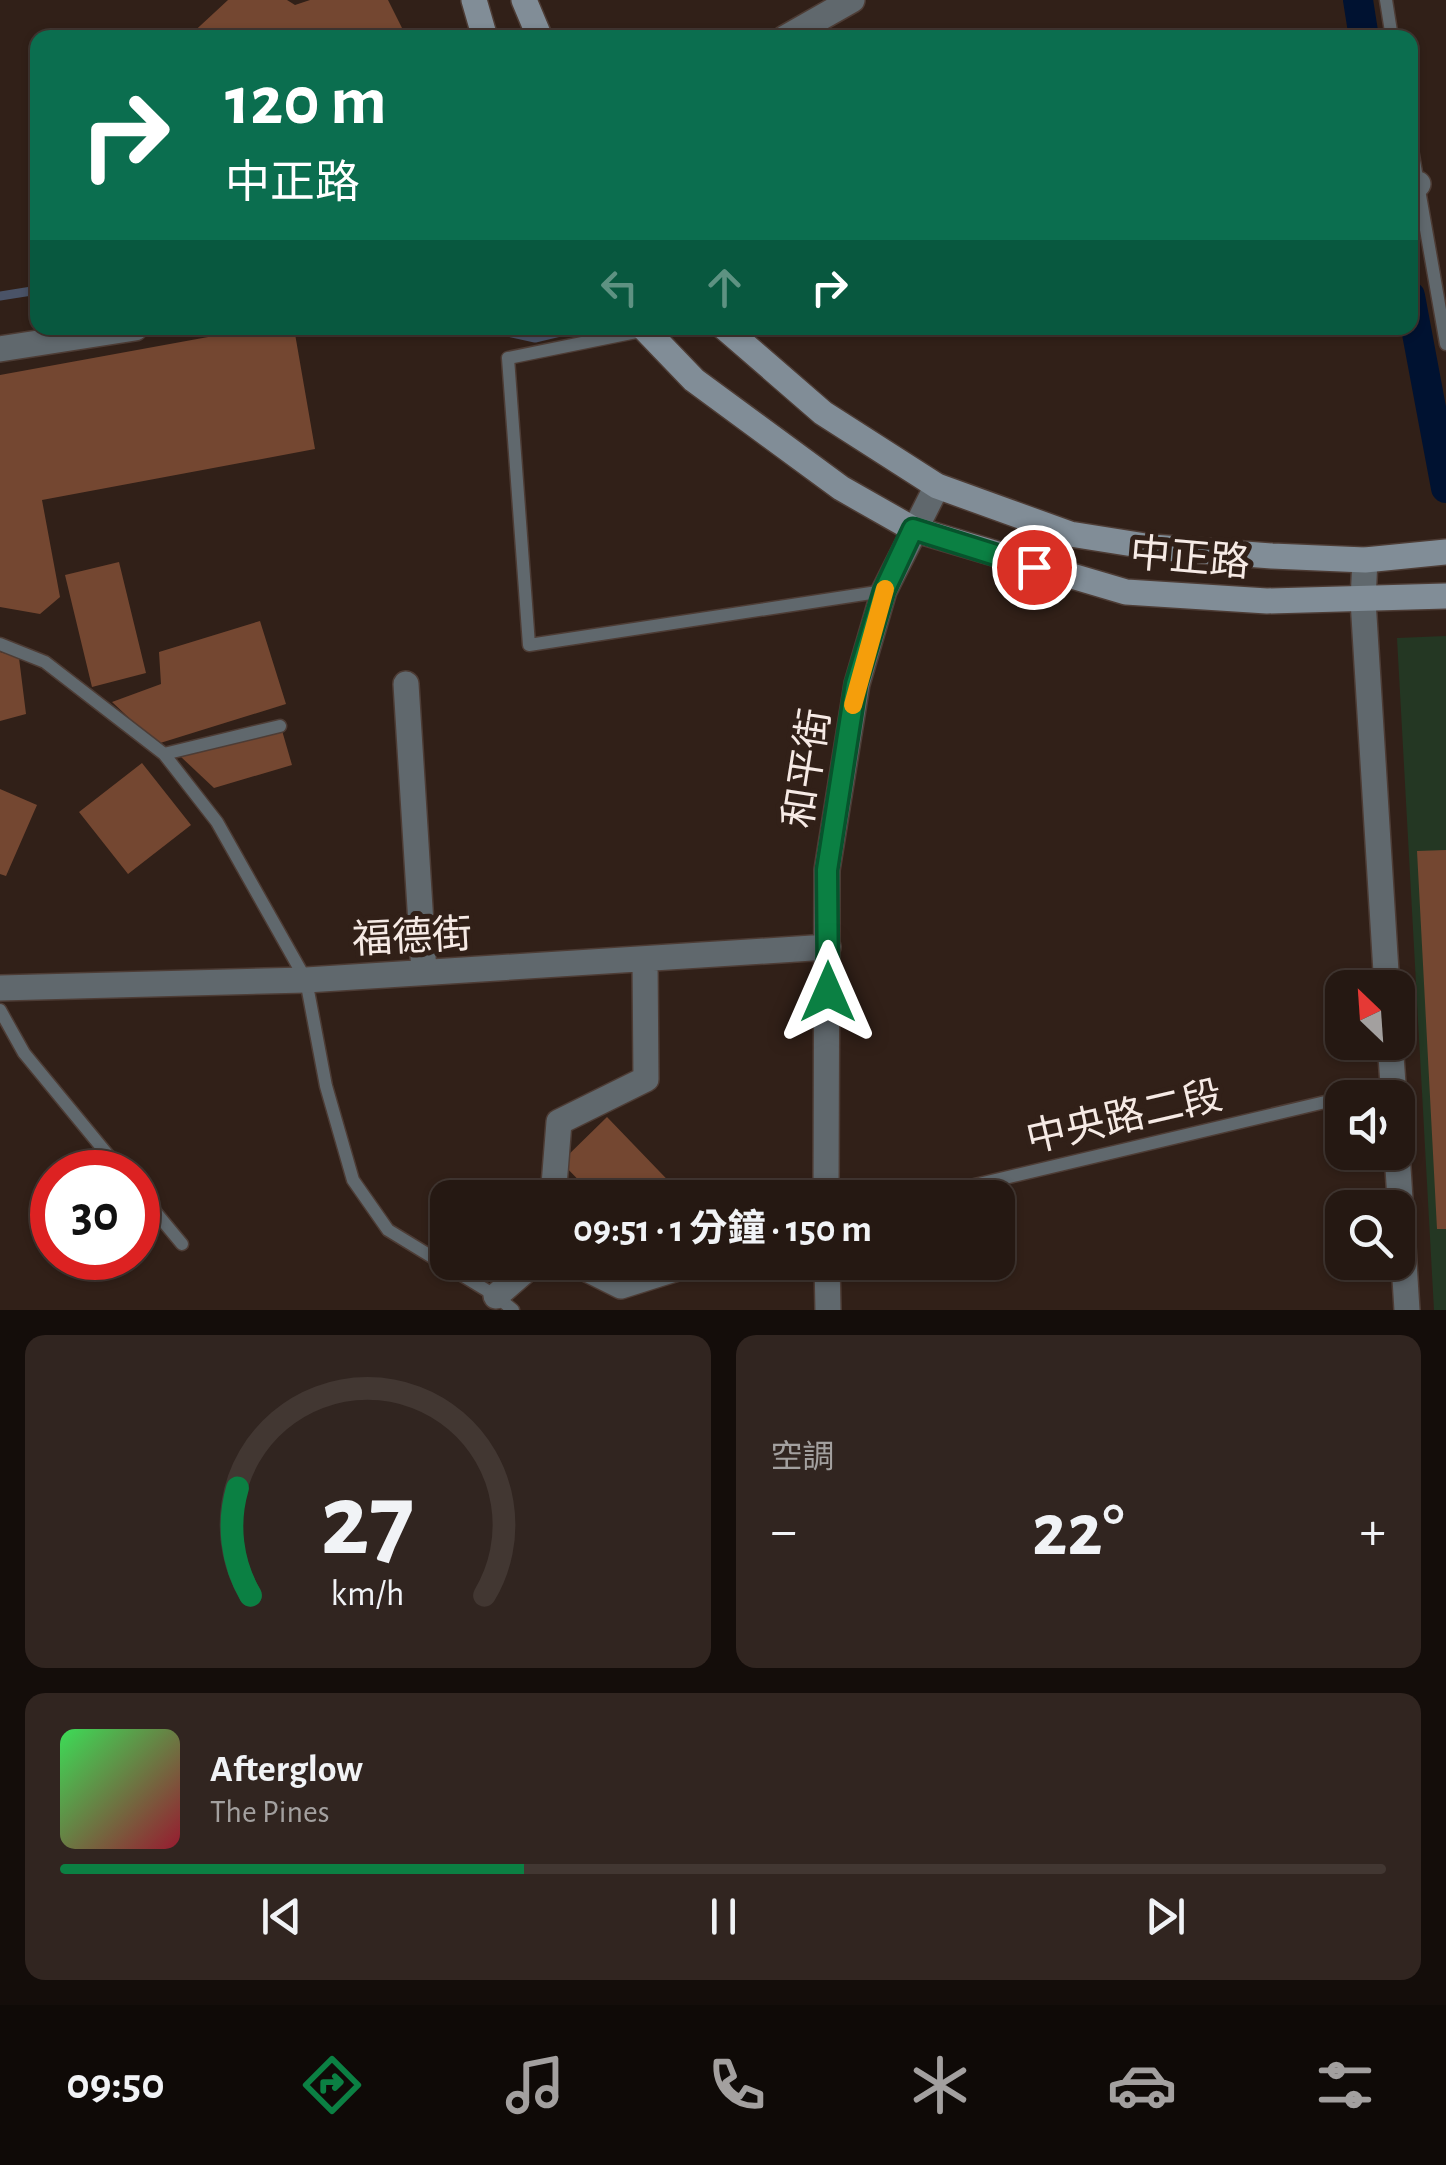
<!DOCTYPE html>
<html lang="zh-TW">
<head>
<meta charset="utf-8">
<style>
	body { margin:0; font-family:"Alegreya Sans","Noto Sans TC",sans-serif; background:#312520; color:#f1f3f6; height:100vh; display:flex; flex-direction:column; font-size:38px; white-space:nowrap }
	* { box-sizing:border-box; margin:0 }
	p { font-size:32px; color:#a3a09f }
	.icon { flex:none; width:55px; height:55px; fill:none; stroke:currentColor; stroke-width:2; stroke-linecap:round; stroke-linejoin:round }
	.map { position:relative; height:1310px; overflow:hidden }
	.drawer { display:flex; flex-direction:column; gap:25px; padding:25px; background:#140d0a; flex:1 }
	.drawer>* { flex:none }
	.hud { position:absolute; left:30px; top:30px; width:1388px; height:305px; border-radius:20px; box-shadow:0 2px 8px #0004,0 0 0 2px #423732; background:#0b6e4f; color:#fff; overflow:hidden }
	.needle { width:65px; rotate:335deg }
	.fabs { position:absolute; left:1325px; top:970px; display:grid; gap:20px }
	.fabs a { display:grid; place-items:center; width:90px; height:90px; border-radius:20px; background:#251812; box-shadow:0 2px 8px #0004,0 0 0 2px #423732; font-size:50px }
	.speed { position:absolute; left:30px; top:1150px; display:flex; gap:20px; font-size:50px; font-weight:700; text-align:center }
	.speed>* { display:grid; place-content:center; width:130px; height:130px; border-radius:50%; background:#251812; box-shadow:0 2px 8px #0004,0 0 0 2px #423732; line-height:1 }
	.speed .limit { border:15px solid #d22; background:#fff; color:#111 }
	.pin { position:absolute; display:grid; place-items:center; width:85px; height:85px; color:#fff; margin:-42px; border:5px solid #fff; border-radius:50%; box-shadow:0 2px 10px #0007 }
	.me { position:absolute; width:110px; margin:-55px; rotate:0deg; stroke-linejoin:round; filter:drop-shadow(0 0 8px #0008) }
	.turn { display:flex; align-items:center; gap:35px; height:210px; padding:0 30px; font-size:45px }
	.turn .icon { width:130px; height:130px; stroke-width:2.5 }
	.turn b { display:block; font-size:70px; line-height:85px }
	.lanes { display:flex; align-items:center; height:95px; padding:0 30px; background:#0003; justify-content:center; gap:50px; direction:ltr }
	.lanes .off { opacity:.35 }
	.big { font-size:75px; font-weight:700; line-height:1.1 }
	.drawer .tile { flex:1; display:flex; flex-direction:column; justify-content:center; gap:15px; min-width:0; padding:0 35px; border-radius:20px; background:#312520 }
	.drawer .dial { align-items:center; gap:0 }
	.dial svg { height:260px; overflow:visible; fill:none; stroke:#423732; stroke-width:7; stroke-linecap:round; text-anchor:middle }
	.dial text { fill:#f1f3f6; stroke:none }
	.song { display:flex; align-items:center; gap:30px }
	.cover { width:120px; height:120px; border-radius:15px; background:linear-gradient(135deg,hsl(130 70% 55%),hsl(350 70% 35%)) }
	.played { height:10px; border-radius:5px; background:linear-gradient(90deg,#0b8043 35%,#423732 35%) }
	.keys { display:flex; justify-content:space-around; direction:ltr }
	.heat { display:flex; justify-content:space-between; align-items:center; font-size:55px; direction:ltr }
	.drawer .tiles { flex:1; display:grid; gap:25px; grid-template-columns:1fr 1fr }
	.tile:last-child { grid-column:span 2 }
	.trip { position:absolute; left:430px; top:1180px; width:585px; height:100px; border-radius:20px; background:#251812; box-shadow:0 2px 8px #0004,0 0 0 2px #423732; font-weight:700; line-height:100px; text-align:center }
	.menu { display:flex; height:160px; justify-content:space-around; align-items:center; background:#0f0a07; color:#a3a09f }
	.menu .icon { width:70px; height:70px }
	.menu .selected { color:#0b8043 }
	.menu b { font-size:45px; color:#f1f3f6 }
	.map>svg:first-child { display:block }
	.green { fill:#243723 }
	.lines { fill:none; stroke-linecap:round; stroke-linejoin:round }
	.stream { stroke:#4a5367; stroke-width:9 }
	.canal { stroke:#001231; stroke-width:30 }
	.building { fill:#744731 }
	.lane-casing { stroke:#4d3c35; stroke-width:15 }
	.street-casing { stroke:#4d3c35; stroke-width:28 }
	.secondary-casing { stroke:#4d3c35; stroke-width:28 }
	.lane { stroke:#60686d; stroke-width:12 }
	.street { stroke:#60686d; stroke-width:25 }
	.secondary { stroke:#818d97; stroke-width:25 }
	.route-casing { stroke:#07532c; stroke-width:25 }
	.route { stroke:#0b8043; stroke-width:18 }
	.slow { stroke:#f59e0b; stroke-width:18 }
	.labels { text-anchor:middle; stroke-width:10; stroke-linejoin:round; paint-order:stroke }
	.street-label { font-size:40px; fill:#f6eae5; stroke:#312018 }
</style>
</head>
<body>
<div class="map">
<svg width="1446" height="1310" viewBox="0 0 1446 1310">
	<rect width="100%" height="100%" fill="#312018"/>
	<!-- green -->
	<path class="green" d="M 1446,636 L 1446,1310 L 1434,1310 L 1397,638 Z"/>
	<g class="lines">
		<!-- stream -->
		<path class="stream" d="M 0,296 L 38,290
			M 488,328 L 535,338 L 577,328"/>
		<!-- canal -->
		<path class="canal" d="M 1358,0 L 1364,38
			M 1410,296 L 1446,488"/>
	</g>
	<!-- building -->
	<path class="building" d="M 228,0 L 287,0 L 295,5 L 310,0 L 388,0 L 407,38 L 187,38 Z
		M 258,328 L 294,328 L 315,449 L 42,500 L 60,597 L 40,614 L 0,607 L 0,375 Z
		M 119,562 L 146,673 L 92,687 L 65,575 Z
		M 260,621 L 286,704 L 157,744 L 112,702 L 161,684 L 159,652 Z
		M 0,652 L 19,658 L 26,714 L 0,721 Z
		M 281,727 L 292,765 L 214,788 L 180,756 Z
		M 142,763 L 191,825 L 128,874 L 79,812 Z
		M 0,789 L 37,805 L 6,876 L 0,874 Z
		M 1446,850 L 1446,1229 L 1437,1229 L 1417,851 Z
		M 607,1117 L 685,1198 L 596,1198 L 561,1162 Z"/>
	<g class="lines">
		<defs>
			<path id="lane" d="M 1386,0 L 1392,38
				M 1410,138 L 1446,344
				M 646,330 L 508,358 L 529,645 L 884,591
				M 0,644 L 45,662 L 164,754 L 217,822 L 306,980 L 326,1086 L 353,1180 L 388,1230 L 496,1296 L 513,1310
				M 164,754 L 280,726
				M 0,1010 L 24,1053 L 122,1172
				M 1347,1098 L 1393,1087
				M 138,1191 L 182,1244
				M 920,1198 L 1342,1098"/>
			<path id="street" d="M 785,38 L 852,0
				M 1410,186 L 1418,184
				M 0,349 L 135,328
				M 1365,560 L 1363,600 L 1387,988
				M 406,684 L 424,972
				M 0,988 L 306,980 L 828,947
				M 1390,1042 L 1394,1098
				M 1397,1152 L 1407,1310
				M 553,1198 L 559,1122 L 646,1079 L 645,960
				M 826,1198 L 827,870 L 857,684 L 884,591 L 937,486
				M 573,1262 L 621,1286 L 697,1262
				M 827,1262 L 828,1310
				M 496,1296 L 535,1262"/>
			<path id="secondary" d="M 474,0 L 485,38
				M 524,0 L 540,38
				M 644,328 L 694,380 L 841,488 L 913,529 L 1126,592 L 1267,601 L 1446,596
				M 725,328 L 823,413 L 937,486 L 1070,534 L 1152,547 L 1272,556 L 1365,560 L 1446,552"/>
		</defs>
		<!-- lane casing -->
		<use href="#lane" class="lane-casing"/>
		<!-- street casing -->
		<use href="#street" class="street-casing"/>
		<!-- secondary casing -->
		<use href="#secondary" class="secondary-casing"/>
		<!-- lane -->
		<use href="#lane" class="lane"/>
		<!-- street -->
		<use href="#street" class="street"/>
		<!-- secondary -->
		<use href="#secondary" class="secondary"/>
	</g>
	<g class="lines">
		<defs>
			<path id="route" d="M 828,992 L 827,870 L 856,684 L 884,591 L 913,529 L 1034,567"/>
		</defs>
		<!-- route casing -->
		<use href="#route" class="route-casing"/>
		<!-- route -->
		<use href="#route" class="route"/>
		<!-- slow -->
		<path class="slow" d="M 853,705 L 885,589"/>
	</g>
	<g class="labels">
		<!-- street labels -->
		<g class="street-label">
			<text transform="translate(1190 557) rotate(5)" y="14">中正路</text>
			<text transform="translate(806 768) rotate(-81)" y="14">和平街</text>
			<text transform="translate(412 936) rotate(-3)" y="14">福德街</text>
			<text transform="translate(1124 1116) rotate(-13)" y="14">中央路二段</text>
		</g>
	</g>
</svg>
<div class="fabs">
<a><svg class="needle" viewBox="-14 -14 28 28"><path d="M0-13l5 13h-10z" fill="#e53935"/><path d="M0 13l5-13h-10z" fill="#a3a09f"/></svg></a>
<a><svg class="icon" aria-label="sound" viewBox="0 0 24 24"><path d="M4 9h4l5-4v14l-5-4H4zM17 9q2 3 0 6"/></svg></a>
<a><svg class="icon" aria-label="search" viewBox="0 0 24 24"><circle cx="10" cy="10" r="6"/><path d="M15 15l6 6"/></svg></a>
</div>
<div class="speed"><div class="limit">30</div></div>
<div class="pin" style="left:1034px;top:567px;background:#d93025"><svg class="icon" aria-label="arrive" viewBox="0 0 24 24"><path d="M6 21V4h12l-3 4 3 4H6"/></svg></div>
<svg class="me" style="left:828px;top:992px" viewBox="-20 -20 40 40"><path d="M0-17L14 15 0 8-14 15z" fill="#0b8043" stroke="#fff" stroke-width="4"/></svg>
<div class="trip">09:51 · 1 分鐘 · 150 m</div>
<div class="hud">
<div class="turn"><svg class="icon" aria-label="right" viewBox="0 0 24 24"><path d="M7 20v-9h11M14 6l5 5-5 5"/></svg><div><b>120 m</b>中正路</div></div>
<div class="lanes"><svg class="icon off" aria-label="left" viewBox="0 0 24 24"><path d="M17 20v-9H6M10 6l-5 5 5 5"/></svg><svg class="icon off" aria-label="ahead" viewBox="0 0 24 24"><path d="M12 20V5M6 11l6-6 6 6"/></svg><svg class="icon" aria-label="right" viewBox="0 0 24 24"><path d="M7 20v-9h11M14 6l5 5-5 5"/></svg></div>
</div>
</div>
<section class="drawer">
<div class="tiles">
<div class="tile dial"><svg viewBox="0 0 100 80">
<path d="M14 69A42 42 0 1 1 86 69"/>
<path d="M14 69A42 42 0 0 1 10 36" stroke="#0b8043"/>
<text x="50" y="56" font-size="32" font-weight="700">27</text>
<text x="50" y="72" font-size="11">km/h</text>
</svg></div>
<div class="tile"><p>空調</p>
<div class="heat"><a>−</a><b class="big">22°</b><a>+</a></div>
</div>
<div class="tile">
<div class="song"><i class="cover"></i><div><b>Afterglow</b><p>The Pines</p></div></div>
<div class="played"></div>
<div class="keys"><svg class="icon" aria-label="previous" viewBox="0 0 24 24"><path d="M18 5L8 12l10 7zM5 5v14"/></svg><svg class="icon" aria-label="pause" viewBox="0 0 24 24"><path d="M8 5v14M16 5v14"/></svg><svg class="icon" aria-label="next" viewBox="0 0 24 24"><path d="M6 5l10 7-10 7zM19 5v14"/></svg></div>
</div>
</div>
</section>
<nav class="menu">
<b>09:50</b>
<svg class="icon selected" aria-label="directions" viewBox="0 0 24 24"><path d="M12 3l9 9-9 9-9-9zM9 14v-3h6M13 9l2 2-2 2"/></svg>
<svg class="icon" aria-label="music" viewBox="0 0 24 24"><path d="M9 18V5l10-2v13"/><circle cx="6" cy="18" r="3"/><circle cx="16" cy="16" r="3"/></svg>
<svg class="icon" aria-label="phone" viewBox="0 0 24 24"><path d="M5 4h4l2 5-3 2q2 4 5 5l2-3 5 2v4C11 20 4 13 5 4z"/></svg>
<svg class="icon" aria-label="climate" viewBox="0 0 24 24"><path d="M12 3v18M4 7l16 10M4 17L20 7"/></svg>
<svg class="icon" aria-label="car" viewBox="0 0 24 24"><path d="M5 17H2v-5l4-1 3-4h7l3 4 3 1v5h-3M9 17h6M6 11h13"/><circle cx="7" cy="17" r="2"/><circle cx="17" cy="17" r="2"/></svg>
<svg class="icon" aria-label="filters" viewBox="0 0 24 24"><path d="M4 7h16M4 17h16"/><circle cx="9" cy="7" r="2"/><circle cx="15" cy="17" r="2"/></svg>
</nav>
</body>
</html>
